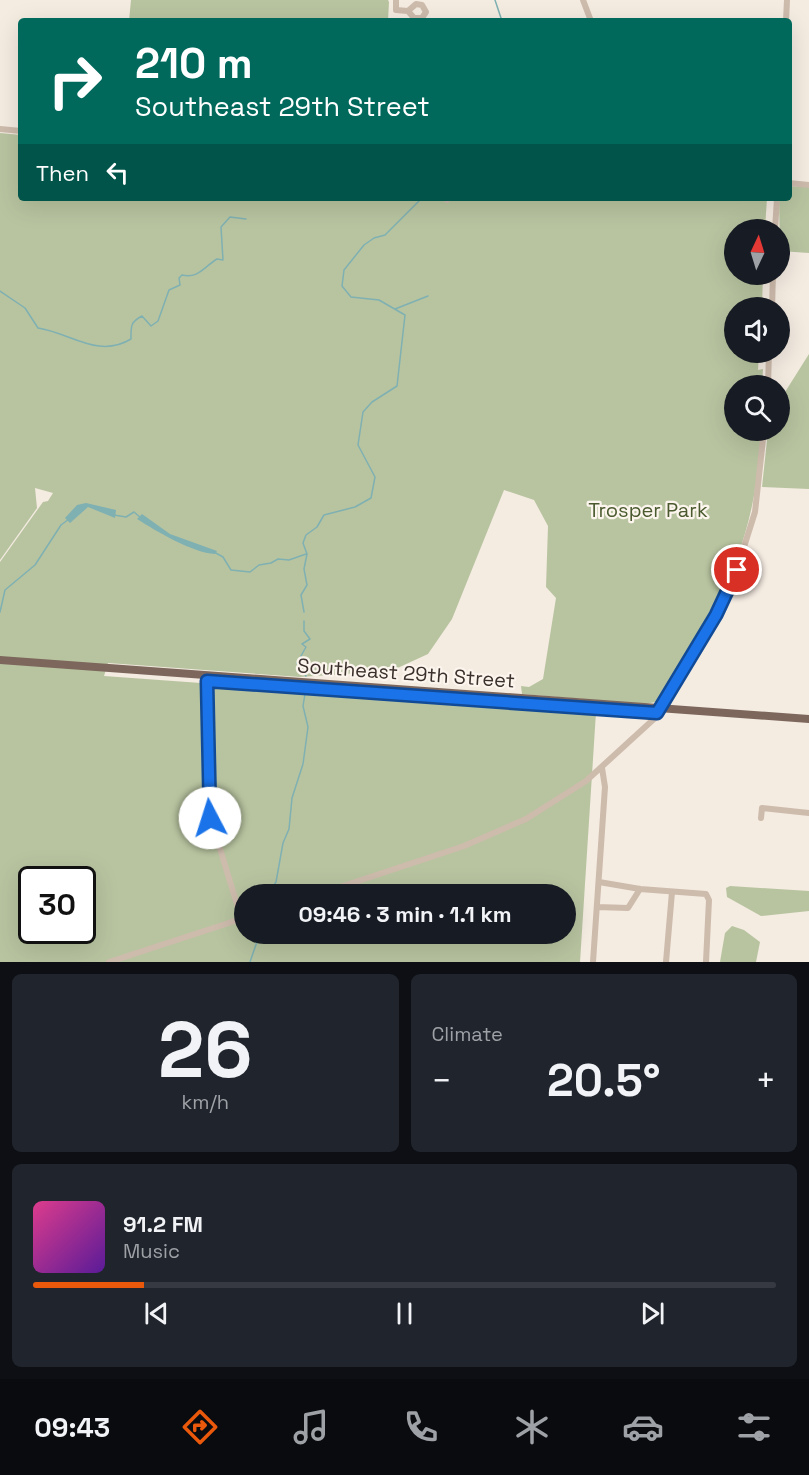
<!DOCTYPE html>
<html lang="en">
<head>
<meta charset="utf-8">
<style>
	body { margin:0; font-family:"Space Grotesk",sans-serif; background:#20242c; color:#f1f3f6; height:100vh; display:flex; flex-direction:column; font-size:22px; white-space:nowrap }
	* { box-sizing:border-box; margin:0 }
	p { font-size:20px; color:#9ea1a6 }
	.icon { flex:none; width:33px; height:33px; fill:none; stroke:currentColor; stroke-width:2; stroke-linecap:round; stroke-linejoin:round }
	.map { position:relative; height:962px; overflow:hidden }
	.drawer { display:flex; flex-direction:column; gap:12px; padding:12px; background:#0d0f14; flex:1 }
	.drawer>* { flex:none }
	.guide { position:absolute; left:18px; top:18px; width:774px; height:183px; border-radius:6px; box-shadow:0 6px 24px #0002; background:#00695c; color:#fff; overflow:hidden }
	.needle { width:39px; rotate:4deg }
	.tools { position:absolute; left:724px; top:219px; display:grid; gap:12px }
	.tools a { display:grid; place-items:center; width:66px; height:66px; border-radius:50%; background:#171b24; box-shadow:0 6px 24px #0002; font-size:30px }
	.speed { position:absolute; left:18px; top:866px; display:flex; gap:12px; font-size:30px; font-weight:700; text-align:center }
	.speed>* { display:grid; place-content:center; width:78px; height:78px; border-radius:50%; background:#171b24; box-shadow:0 6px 24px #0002; line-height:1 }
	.speed .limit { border:3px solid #111; border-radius:9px; background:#fff; color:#111 }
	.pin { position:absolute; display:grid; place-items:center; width:51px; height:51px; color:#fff; margin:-26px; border:3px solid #fff; border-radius:50%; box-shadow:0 2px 6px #0007 }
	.me { position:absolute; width:66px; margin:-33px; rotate:355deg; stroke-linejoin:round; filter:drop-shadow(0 0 4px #0008) }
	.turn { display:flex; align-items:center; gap:21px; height:126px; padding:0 18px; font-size:27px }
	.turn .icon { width:78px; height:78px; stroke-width:2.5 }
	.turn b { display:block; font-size:42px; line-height:51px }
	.then { display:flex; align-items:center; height:57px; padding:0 18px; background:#0003; gap:12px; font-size:22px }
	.big { font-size:45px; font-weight:800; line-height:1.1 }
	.drawer .widget { flex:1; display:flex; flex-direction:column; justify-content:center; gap:9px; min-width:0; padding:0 21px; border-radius:9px; background:#20242c }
	.drawer .dial { align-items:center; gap:0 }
	.dial b { font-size:78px; line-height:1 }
	.song { display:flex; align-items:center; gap:18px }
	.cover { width:72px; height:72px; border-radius:9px; background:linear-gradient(135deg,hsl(330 70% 55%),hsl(270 70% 35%)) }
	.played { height:6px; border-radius:3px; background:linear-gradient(90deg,#ea580c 15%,#363941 15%) }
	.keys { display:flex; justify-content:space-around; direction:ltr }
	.heat { display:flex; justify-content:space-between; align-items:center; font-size:33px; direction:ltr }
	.drawer .tiles { flex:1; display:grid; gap:12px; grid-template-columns:1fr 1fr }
	.widget:last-child { grid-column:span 2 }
	.trip { position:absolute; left:234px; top:884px; width:342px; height:60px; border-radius:30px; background:#171b24; box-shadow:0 6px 24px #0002; font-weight:800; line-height:60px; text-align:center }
	.tabs { display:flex; height:96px; justify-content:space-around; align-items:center; background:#090b0e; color:#9ea1a6 }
	.tabs .icon { width:42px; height:42px }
	.tabs .on { color:#ea580c }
	.tabs b { font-size:27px; color:#f1f3f6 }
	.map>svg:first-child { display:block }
	.green { fill:#b8c4a0; fill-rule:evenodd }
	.water { fill:#7fb0b2 }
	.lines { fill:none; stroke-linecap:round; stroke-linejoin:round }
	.stream { stroke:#7fb0b2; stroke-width:1.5 }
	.minor { stroke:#cdbbac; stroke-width:6 }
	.major { stroke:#7d675c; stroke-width:8 }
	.route-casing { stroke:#114b97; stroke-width:15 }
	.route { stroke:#1a73e8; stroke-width:10 }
	.labels { text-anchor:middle; stroke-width:4.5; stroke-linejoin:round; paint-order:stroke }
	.park-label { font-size:20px; fill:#4a5a2e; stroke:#fbf5ee }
	.street-label { font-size:20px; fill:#3b302b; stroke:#fbf5ee }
</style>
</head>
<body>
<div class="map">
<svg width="809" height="962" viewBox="0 0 809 962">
	<rect width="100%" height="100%" fill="#f4ebe1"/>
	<!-- green -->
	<path class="green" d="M 131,0 L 388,0 L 389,2 L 388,21 L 129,21 Z
		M 0,133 L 21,135 L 21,198 L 767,198 L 765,229 L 735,230 L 735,274 L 763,275 L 762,307 L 735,308 L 735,352 L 759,353 L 758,370 L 763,369 L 762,385 L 735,386 L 735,430 L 761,431 C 757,540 719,614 656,702 L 644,704 L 522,694 L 521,686 L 529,687 L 543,679 L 556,598 L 546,587 L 548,526 L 534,500 L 504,490 L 452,619 L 428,654 L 391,671 L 300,677 L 108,663 L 104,676 L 596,712 L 580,962 L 0,962 L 0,562 L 43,502 L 48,501 L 53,493 L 35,488 L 37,508 L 0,560 ZM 32,879 L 82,879 L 82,930 L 32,930 ZM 244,894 L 566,894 L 566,933 L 244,933 Z
		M 789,186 L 809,187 L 809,253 L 780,251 L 779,198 L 789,198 Z
		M 809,354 L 809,489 L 762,487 L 768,431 L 780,430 L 780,400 Z
		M 730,886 L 809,891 L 809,911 L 761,916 L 727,897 L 726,888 Z
		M 732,926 L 744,930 L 760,942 L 756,962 L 720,962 L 725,933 Z"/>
	<!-- water -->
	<path class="water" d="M 86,503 L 116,510 L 115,518 L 88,507 L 70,523 L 65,518 L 77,505 Z
		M 142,514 L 170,534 L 217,551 L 215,554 C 193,553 156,531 137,519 Z"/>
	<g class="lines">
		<!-- stream -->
		<path class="stream" d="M 495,0 L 502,21
			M 0,291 L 25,308 L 38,328 C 71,333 98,359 131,339 C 131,327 130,322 142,316 L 151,326 L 158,321 L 169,290 L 180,285 L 179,278 L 182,275 C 198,279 204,267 217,259 L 223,260 L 221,227 L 230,217 L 246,219
			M 395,309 L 428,296
			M 114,515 L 126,517 L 134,512 L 141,518
			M 214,552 L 223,557 L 231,570 L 250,572 L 259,565 L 271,563 L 278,559 L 289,560 L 306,554
			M 307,554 L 303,543 L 306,535 L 317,527 L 324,515 L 355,507 L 371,498 L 375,477 L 358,445 L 363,412 L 372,402 L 397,386 L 405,315 L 379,300 L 351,297 L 342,286 L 344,270 L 364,245 L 374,238 L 385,235 L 422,198
			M 0,612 L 5,590 L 35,565 L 61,525 L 69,519
			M 304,612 L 301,595 L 307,585 L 304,569 L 307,554
			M 304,621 L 304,631 L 310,639 L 302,644 L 306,647 L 297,663 L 306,676
			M 268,894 L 276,882 L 283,843 L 289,829 L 292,798 L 303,764 L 308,727 L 303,706 L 305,694
			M 250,962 L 260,933"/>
		<!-- minor -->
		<path class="minor" d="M 396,0 L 396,10 L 408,11 L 414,18 L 422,18 L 426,12 L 422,5 L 416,4 L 408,11
			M 583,0 L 591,21
			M 786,21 L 787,0
			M 0,129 L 21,131
			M 789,183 L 809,185
			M 447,200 L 448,198
			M 775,230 L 777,198
			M 772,308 L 773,274
			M 768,386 L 769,352
			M 207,681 L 207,806 L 239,911
			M 761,818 L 762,808 L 809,813
			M 599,882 L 640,889 L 706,894 L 709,900 L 706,962
			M 319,894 L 464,846 L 526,819 L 586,781 L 655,718 L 731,588 L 755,512 L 764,430
			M 597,907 L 628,908 L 640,889
			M 109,962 L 244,918
			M 593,962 L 605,787 L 602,768
			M 666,962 L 672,892"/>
		<!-- major -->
		<path class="major" d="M 0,660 L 809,719"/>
	</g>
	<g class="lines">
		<defs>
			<path id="route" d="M 210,818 L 207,681 L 657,713 L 716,615 L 737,570"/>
		</defs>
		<!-- route casing -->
		<use href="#route" class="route-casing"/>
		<!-- route -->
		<use href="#route" class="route"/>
	</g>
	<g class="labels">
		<!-- park labels -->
		<g class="park-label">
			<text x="648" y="517">Trosper Park</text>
		</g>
		<!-- street labels -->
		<g class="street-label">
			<text transform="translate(406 673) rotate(4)" y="7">Southeast 29th Street</text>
		</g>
	</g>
</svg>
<div class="tools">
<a><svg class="needle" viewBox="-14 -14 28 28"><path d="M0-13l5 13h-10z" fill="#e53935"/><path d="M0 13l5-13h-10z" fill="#9ea1a6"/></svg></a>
<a><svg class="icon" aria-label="sound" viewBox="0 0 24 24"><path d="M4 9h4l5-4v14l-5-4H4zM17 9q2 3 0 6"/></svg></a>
<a><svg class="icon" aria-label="search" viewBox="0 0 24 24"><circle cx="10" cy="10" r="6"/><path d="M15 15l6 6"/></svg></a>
</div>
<div class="speed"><div class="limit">30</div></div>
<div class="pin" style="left:737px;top:570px;background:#d93025"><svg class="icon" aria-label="arrive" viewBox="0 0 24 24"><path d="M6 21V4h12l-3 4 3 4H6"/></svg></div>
<svg class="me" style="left:210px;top:818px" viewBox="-20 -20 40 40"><circle r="19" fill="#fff"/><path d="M0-13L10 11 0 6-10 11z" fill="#1a73e8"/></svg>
<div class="trip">09:46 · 3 min · 1.1 km</div>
<div class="guide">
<div class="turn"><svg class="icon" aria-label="right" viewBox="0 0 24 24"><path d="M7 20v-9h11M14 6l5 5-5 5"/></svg><div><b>210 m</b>Southeast 29th Street</div></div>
<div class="then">Then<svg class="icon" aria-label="left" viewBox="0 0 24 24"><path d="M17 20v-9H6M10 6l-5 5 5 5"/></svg></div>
</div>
</div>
<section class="drawer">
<div class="tiles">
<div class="widget dial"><b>26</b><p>km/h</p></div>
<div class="widget"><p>Climate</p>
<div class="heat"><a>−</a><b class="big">20.5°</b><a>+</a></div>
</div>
<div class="widget">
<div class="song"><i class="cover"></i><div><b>91.2 FM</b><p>Music</p></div></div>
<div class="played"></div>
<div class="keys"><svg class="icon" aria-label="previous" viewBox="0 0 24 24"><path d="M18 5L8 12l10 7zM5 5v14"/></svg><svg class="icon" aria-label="pause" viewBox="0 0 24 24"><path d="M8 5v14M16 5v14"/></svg><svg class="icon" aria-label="next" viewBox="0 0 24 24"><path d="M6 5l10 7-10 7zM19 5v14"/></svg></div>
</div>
</div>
</section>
<nav class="tabs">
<b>09:43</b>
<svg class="icon on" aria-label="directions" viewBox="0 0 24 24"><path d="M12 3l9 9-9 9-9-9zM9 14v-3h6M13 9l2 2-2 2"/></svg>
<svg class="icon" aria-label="music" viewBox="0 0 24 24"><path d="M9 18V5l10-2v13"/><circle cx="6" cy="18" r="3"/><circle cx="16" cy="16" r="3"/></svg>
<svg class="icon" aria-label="phone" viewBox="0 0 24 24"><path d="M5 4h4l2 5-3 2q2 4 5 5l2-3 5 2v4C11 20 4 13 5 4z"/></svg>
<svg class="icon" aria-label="climate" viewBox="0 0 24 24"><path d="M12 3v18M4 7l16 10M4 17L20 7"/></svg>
<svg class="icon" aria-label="car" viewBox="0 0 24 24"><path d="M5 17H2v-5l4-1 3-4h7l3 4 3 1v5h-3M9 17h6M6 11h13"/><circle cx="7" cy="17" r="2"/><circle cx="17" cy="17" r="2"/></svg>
<svg class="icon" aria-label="filters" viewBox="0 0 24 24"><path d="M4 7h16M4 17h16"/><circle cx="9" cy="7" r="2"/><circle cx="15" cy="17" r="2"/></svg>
</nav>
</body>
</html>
